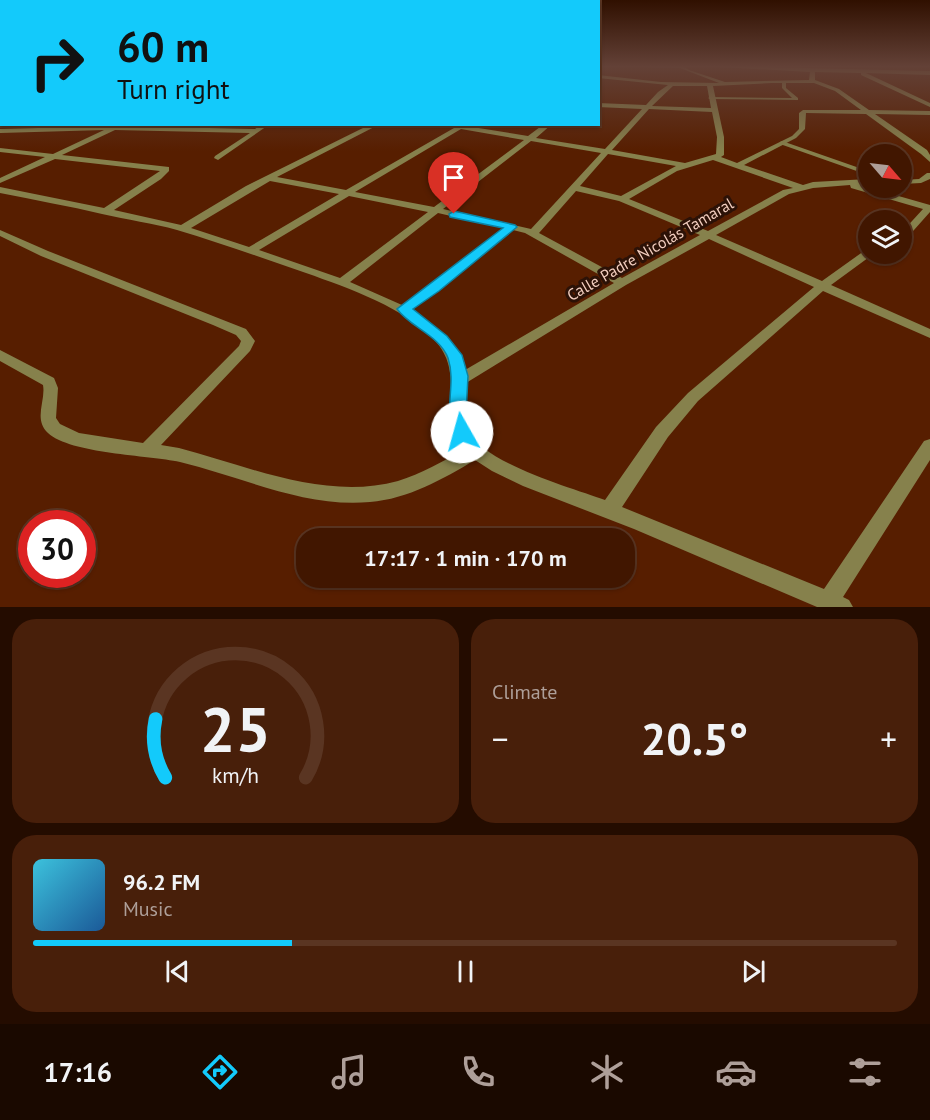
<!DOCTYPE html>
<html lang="en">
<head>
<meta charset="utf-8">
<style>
	body { margin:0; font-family:"PT Sans",sans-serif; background:#481f0a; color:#f1f3f6; height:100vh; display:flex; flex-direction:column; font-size:22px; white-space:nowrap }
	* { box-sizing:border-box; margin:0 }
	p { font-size:20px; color:#ae9f99 }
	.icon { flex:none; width:33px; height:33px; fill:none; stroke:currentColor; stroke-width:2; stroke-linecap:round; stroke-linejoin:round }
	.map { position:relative; height:607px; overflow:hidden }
	.side { display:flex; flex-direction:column; gap:12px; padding:12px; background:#240c00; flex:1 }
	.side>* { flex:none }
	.hud { position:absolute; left:0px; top:0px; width:600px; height:126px; box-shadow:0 2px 4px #0004,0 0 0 2px #5a3522; background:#13cafb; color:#111; overflow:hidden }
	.needle { width:39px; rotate:118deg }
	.controls { position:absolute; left:858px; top:144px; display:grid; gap:12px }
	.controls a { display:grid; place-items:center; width:54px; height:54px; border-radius:50%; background:#411600; box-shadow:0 2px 4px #0004,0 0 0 2px #5a3522; font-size:30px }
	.speed { position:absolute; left:18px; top:510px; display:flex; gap:12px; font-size:30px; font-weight:700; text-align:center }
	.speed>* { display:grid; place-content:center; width:78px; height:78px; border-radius:50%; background:#411600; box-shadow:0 2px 4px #0004,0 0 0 2px #5a3522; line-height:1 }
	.speed .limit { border:9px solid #d22; background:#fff; color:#111 }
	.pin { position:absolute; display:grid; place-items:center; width:51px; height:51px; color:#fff; margin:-62px -26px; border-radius:50% 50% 50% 0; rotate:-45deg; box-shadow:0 0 6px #0007 }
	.pin .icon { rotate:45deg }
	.me { position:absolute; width:66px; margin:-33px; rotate:353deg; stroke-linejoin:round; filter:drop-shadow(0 0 4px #0008) }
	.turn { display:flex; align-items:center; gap:21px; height:126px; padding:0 18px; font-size:27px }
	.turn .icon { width:78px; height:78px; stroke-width:2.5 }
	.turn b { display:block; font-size:42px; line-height:51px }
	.big { font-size:45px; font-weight:700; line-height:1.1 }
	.side .tile { flex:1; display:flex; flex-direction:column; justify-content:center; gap:9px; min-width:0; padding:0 21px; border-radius:24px; background:#481f0a }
	.side .dial { align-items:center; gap:0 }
	.dial svg { height:156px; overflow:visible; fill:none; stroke:#5a3522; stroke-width:7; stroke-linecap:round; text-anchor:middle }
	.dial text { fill:#f1f3f6; stroke:none }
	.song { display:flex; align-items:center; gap:18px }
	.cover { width:72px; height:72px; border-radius:9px; background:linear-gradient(135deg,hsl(190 70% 55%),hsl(210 70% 35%)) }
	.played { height:6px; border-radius:3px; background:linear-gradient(90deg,#13cafb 30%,#5a3522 30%) }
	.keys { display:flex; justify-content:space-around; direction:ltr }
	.heat { display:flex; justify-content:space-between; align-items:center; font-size:33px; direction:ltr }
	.side .tiles { flex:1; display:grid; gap:12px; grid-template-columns:1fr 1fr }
	.tile:last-child { grid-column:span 2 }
	.trip { position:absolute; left:296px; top:528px; width:339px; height:60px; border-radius:24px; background:#411600; box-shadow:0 2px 4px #0004,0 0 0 2px #5a3522; font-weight:700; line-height:60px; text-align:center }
	.menu { display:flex; height:96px; justify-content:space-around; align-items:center; background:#1a0900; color:#ae9f99 }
	.menu .icon { width:42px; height:42px }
	.menu .on { color:#13cafb }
	.menu b { font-size:27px; color:#f1f3f6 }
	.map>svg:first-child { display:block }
	.building { fill:#743230; stroke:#512322; stroke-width:1.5 }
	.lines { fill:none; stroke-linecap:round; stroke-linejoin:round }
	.lane { fill:#86814c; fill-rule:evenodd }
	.street { fill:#86814c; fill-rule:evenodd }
	.route { fill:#13cafb; stroke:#0c83a3; stroke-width:1.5 }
	.labels { text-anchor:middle; stroke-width:6; stroke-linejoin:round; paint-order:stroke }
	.street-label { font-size:16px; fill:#f3cebf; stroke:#2c1207 }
</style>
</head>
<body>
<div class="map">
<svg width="930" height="607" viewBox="0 0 930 607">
	<rect width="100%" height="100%" fill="#571e00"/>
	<!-- building -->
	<path class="building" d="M 2,67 L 2,96 L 0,96 L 0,81 L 1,81 L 1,74 L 0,74 L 0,69 L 1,69 Z"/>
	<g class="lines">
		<!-- lane -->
		<path class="lane" d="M 784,82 L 786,83 L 786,88 L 798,98 L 798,100 L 710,99 L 708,98 L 710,97 L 792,98 L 782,88 L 782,83 Z
			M 782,141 L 868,171 L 868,175 L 780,144 L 780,142 Z"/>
		<!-- street -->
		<path class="street" d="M 616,66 L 682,66 L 689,70 L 725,82 L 809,80 L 810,72 L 720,67 L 718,66 L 930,71 L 930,75 L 866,73 L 930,103 L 930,107 L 861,75 L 861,73 L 815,72 L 815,80 L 839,89 L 869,110 L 930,111 L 930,115 L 875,114 L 927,150 L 930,155 L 930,162 L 921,154 L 866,114 L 806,113 L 805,129 L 796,138 L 744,165 L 803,185 L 813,182 L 868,179 L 868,184 L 860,185 L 930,205 L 930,212 L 906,239 L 902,240 L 902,232 L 923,209 L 851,188 L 850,185 L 813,188 L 789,194 L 716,235 L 822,281 L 864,251 L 868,250 L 868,254 L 873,254 L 872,255 L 831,285 L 930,329 L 930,338 L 823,291 L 698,401 L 668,437 L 622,507 L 824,589 L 924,441 L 930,439 L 930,460 L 843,597 L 849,600 L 853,607 L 817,607 L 634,529 L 523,486 L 492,471 L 475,460 C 443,479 408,499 370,502 C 304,508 243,477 180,462 C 148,455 71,454 48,433 C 33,419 46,401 43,385 L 0,361 L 0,350 L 54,378 L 58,388 L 56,418 L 60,424 L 79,433 L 143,443 L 239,346 L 241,341 L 236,335 L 213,325 L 41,256 L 0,236 L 0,230 L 48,251 L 246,329 L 255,341 L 250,351 L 161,445 L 179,448 C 248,466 325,501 398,481 C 421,474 443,461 464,450 C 438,415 465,376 437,343 C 407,308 348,288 306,273 C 263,258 220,243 177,230 C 153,223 127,220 102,214 C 69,206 34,200 0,193 L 0,187 L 104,208 L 160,171 L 55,159 L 0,183 L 0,178 L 45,157 L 0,152 L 0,148 L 53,154 L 104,130 L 0,133 L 0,129 L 115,126 L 255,129 L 262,124 L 270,124 L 218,160 L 214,158 L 215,156 L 250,133 L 115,130 L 62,155 L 169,167 L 169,171 L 161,179 L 114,210 L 181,225 L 246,186 L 371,124 L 380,124 L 277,177 L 346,190 L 454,128 L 440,124 L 468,124 L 466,126 L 528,136 L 544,124 L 552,124 L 536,138 L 605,149 L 642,109 L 598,107 L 598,103 L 646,105 L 658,92 L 668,85 L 598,78 L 598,75 L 661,82 L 719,83 L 680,68 ZM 772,83 L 814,83 L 835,91 L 861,110 L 803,110 L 799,113 L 799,129 L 792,136 L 737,163 L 721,157 L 724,155 L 724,137 L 713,86 ZM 673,86 L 707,86 L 711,108 L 652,106 ZM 649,109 L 712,112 L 717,137 L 716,154 L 685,163 L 612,150 ZM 461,129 L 524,140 L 434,207 L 355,192 ZM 531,141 L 601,153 L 531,229 L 443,209 ZM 608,154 L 676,166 L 621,196 L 580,186 ZM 713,160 L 793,188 L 783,190 L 708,231 L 629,199 L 677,171 ZM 270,181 L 339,194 L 249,247 L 191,228 ZM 576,191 L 619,201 L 700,235 L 622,278 L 539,233 ZM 349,196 L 428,212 L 340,278 L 259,250 ZM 438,213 L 503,228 L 430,286 L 402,305 L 350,282 ZM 513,230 L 525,233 L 614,283 L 465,370 C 457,342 435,325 410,310 ZM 709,239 L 814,287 L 688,393 L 656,427 L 605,500 C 572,488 481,463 468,429 C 463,414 466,397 466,383 L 626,285 Z
			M 0,106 L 2,106 L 2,110 L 0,110 Z
			M 927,173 L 930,173 L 930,179 L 921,183 L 902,184 L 902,180 L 919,179 Z"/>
	</g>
	<!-- sky -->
	<linearGradient id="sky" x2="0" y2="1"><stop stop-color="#301000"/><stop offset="0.44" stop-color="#634137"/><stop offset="1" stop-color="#634137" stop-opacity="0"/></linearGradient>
	<rect width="930" height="151" fill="url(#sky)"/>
	<!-- route -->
	<path class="route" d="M 454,211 L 515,225 L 517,227 L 439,291 L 413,309 L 447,336 L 462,355 L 468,376 L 466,414 L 471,432 L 468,438 L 462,440 L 455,438 C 442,412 457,385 448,358 C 440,336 410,327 397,309 L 503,228 L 450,217 L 449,214 Z"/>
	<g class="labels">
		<!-- street labels -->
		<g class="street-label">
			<text transform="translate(650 249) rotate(-30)" y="6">Calle Padre Nicolás Tamaral</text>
		</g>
	</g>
</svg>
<div class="controls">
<a><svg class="needle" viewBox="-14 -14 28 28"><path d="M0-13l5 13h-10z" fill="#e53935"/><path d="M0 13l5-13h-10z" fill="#ae9f99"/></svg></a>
<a><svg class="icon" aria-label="layers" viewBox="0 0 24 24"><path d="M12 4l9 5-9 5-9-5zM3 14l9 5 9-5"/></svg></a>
</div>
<div class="speed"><div class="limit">30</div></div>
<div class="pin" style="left:454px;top:214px;background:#d93025"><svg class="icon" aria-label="arrive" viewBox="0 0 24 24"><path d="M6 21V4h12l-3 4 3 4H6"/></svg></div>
<svg class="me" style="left:462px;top:432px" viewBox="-20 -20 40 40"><circle r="19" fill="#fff"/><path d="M0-13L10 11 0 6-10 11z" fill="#13cafb"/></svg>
<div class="trip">17:17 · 1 min · 170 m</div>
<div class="hud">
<div class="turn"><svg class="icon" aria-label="right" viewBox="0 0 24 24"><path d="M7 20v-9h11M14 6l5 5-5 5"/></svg><div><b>60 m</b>Turn right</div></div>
</div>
</div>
<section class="side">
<div class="tiles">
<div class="tile dial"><svg viewBox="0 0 100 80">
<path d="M14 69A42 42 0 1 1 86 69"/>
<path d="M14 69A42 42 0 0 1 9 39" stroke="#13cafb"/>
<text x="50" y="56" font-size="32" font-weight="700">25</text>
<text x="50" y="72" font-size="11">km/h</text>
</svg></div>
<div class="tile"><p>Climate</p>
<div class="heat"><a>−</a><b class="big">20.5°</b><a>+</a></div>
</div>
<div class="tile">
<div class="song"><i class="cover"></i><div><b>96.2 FM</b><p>Music</p></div></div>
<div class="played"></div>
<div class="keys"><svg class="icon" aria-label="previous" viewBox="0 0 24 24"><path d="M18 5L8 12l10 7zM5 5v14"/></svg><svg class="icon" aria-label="pause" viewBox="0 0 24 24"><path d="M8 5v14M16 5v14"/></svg><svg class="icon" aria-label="next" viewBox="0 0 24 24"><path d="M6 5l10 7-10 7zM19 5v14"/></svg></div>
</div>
</div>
</section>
<nav class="menu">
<b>17:16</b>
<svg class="icon on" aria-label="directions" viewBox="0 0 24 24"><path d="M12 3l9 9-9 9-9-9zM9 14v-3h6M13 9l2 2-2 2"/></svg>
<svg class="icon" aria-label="music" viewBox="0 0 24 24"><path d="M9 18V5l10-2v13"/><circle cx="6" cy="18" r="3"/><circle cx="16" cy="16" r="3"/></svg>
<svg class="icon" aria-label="phone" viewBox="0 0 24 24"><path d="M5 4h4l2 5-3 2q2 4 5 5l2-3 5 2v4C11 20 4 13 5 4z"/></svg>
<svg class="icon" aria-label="climate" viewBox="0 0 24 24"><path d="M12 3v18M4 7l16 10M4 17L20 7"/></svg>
<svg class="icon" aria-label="car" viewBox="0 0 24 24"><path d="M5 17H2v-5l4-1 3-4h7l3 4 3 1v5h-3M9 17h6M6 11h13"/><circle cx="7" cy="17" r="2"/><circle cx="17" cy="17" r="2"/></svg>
<svg class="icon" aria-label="filters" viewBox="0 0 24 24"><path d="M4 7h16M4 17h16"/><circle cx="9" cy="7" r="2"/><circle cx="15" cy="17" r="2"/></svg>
</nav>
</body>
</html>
